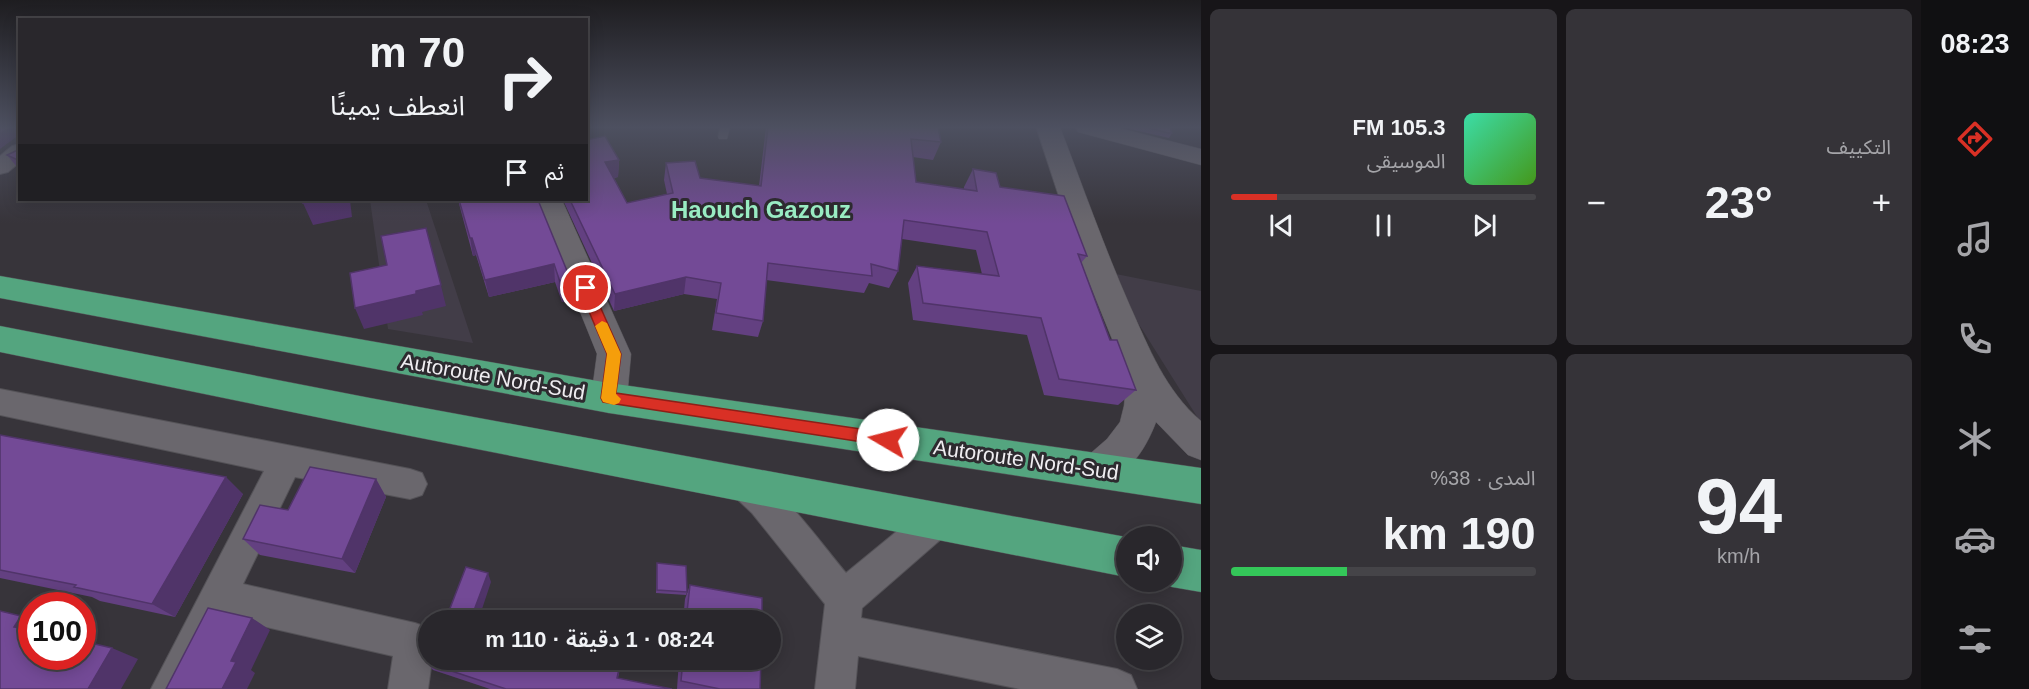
<!DOCTYPE html>
<html lang="ar">
<head>
<meta charset="utf-8">
<style>
	body { margin:0; font-family:Helvetica,"Noto Sans Arabic",sans-serif; background:#353338; color:#f1f3f6; direction:rtl; height:100vh; display:flex; flex-direction:column; font-size:22px; white-space:nowrap }
	* { box-sizing:border-box; margin:0 }
	p { font-size:20px; color:#a5a5a9 }
	.icon { flex:none; width:33px; height:33px; fill:none; stroke:currentColor; stroke-width:2; stroke-linecap:round; stroke-linejoin:round }
	.map { position:relative; flex:1; overflow:hidden; direction:ltr }
	.panel { display:flex; flex-direction:column; gap:9px; padding:9px; background:#171518; width:720px }
	.panel>* { flex:none }
	.hud { position:absolute; left:18px; top:18px; width:570px; height:183px; border-radius:0px; box-shadow:0 3px 15px #0003,0 0 0 2px #454448; direction:rtl; background:#29272c; color:#f1f3f6; overflow:hidden }
	.tools { position:absolute; left:1116px; top:526px; display:grid; gap:12px }
	.tools a { display:grid; place-items:center; width:66px; height:66px; border-radius:50%; background:#29272c; box-shadow:0 3px 15px #0003,0 0 0 2px #454448; font-size:30px }
	.speed { position:absolute; left:18px; top:592px; display:flex; gap:12px; font-size:30px; font-weight:700; text-align:center }
	.speed>* { display:grid; place-content:center; width:78px; height:78px; border-radius:50%; background:#29272c; box-shadow:0 3px 15px #0003,0 0 0 2px #454448; line-height:1 }
	.speed .limit { border:9px solid #d22; background:#fff; color:#111 }
	.pin { position:absolute; display:grid; place-items:center; width:51px; height:51px; color:#fff; margin:-26px; border:3px solid #fff; border-radius:50%; box-shadow:0 2px 6px #0007 }
	.me { position:absolute; width:66px; margin:-33px; rotate:278deg; stroke-linejoin:round; filter:drop-shadow(0 0 4px #0008) }
	.turn { display:flex; align-items:center; gap:21px; height:126px; padding:0 24px; font-size:27px }
	.turn .icon { width:78px; height:78px; stroke-width:2.5 }
	.turn b { display:block; font-size:42px; line-height:51px }
	.then { display:flex; align-items:center; height:57px; padding:0 24px; background:#0003; gap:12px; font-size:22px }
	.big { font-size:45px; font-weight:600; line-height:1.1 }
	.panel .widget { flex:1; display:flex; flex-direction:column; justify-content:center; gap:9px; min-width:0; padding:0 21px; border-radius:9px; background:#353338 }
	.panel .dial { align-items:center; gap:0 }
	.dial b { font-size:78px; line-height:1 }
	.song { display:flex; align-items:center; gap:18px }
	.cover { width:72px; height:72px; border-radius:9px; background:linear-gradient(135deg,hsl(160 70% 55%),hsl(100 70% 35%)) }
	.played { height:6px; border-radius:3px; background:linear-gradient(90deg,#d93025 15%,#454448 15%) }
	.keys { display:flex; justify-content:space-around; direction:ltr }
	.heat { display:flex; justify-content:space-between; align-items:center; font-size:33px; direction:ltr }
	.charge { height:9px; border-radius:4px; background:linear-gradient(90deg,#34c759 38%,#454448 0) }
	.panel .tiles { flex:1; display:grid; gap:9px; grid-template-columns:repeat(2,1fr) }
	.trip { position:absolute; left:418px; top:610px; width:363px; height:60px; border-radius:30px; background:#29272c; box-shadow:0 3px 15px #0003,0 0 0 2px #454448; font-weight:600; line-height:60px; text-align:center; direction:rtl }
	main { display:flex; flex:1; min-height:0 }
	.tab-bar { display:flex; flex-direction:column; width:108px; justify-content:space-around; align-items:center; background:#101012; color:#a5a5a9 }
	.tab-bar .icon { width:42px; height:42px }
	.tab-bar .current { color:#d93025 }
	.tab-bar b { font-size:27px; color:#f1f3f6 }
	.map>svg:first-child { display:block }
	.built { fill:#423d48 }
	.lines { fill:none; stroke-linecap:round; stroke-linejoin:round }
	.service-casing { stroke:#545257; stroke-width:1 }
	.minor-casing { stroke:#545257; stroke-width:2 }
	.tertiary-casing { stroke:#545257; stroke-width:1 }
	.motorway-casing { stroke:#545257; stroke-width:1 }
	.service { fill:#6a676d; fill-rule:evenodd }
	.minor { fill:#6a676d; fill-rule:evenodd }
	.tertiary { fill:#6a676d; fill-rule:evenodd }
	.motorway { fill:#54a57f; fill-rule:evenodd }
	.wall { fill:#634081 }
	.shaded-wall { fill:#503469 }
	.building { fill:#734a96; stroke:#503469; stroke-width:1.5 }
	.route { fill:#d93025; stroke:#8d1f18; stroke-width:1.5 }
	.slow { fill:#f59e0b }
	.labels { text-anchor:middle; stroke-width:6; stroke-linejoin:round; paint-order:stroke }
	.street-label { font-size:21px; fill:#efedf1; stroke:#2d2a2f }
	.quarter-label { font-size:24px; font-weight:bold; fill:#99ecc3; stroke:#2d2a2f }
</style>
</head>
<body>
<main>
<nav class="tab-bar">
<b>08:23</b>
<svg class="icon current" aria-label="directions" viewBox="0 0 24 24"><path d="M12 3l9 9-9 9-9-9zM9 14v-3h6M13 9l2 2-2 2"/></svg>
<svg class="icon" aria-label="music" viewBox="0 0 24 24"><path d="M9 18V5l10-2v13"/><circle cx="6" cy="18" r="3"/><circle cx="16" cy="16" r="3"/></svg>
<svg class="icon" aria-label="phone" viewBox="0 0 24 24"><path d="M5 4h4l2 5-3 2q2 4 5 5l2-3 5 2v4C11 20 4 13 5 4z"/></svg>
<svg class="icon" aria-label="climate" viewBox="0 0 24 24"><path d="M12 3v18M4 7l16 10M4 17L20 7"/></svg>
<svg class="icon" aria-label="car" viewBox="0 0 24 24"><path d="M5 17H2v-5l4-1 3-4h7l3 4 3 1v5h-3M9 17h6M6 11h13"/><circle cx="7" cy="17" r="2"/><circle cx="17" cy="17" r="2"/></svg>
<svg class="icon" aria-label="filters" viewBox="0 0 24 24"><path d="M4 7h16M4 17h16"/><circle cx="9" cy="7" r="2"/><circle cx="15" cy="17" r="2"/></svg>
</nav>
<section class="panel">
<div class="tiles">
<div class="widget"><p>التكييف</p>
<div class="heat"><a>−</a><b class="big">23°</b><a>+</a></div>
</div>
<div class="widget">
<div class="song"><i class="cover"></i><div><b>105.3 FM</b><p>الموسيقى</p></div></div>
<div class="played"></div>
<div class="keys"><svg class="icon" aria-label="previous" viewBox="0 0 24 24"><path d="M18 5L8 12l10 7zM5 5v14"/></svg><svg class="icon" aria-label="pause" viewBox="0 0 24 24"><path d="M8 5v14M16 5v14"/></svg><svg class="icon" aria-label="next" viewBox="0 0 24 24"><path d="M6 5l10 7-10 7zM19 5v14"/></svg></div>
</div>
<div class="widget dial"><b>94</b><p>km/h</p></div>
<div class="widget"><p>المدى · 38%</p><b class="big">190 km</b><div class="charge"></div></div>
</div>
</section>
<div class="map">
<svg width="1201" height="689" viewBox="0 0 1201 689">
	<rect width="100%" height="100%" fill="#37343a"/>
	<!-- built -->
	<path class="built" d="M 370,200 L 426,200 L 473,343 L 388,329 Z
		M 1106,272 L 1201,291 L 1201,423 Z"/>
	<g class="lines">
		<defs>
			<path id="service" d="M 720,127 L 730,127 L 727,139 L 719,139 L 718,137 Z"/>
			<path id="minor" d="M 20,144 L 20,162 L 8,172 L 0,174 L 0,156 L 12,146 Z
				M 0,389 L 410,469 L 422,473 L 427,484 L 422,495 L 410,499 L 295,477 L 243,584 L 415,623 L 429,628 L 429,660 L 432,660 L 428,689 L 388,689 L 393,656 L 227,618 L 192,689 L 151,689 L 264,471 L 0,415 Z
				M 747,471 C 779,483 822,545 846,573 L 924,509 L 936,505 L 948,509 L 953,521 L 948,533 L 862,608 L 861,618 L 1117,669 L 1131,675 L 1137,689 L 1020,689 L 858,656 L 855,689 L 815,689 L 825,604 L 752,513 L 735,497 L 730,486 L 735,475 Z"/>
			<path id="tertiary" d="M 1036,127 L 1060,127 C 1083,187 1104,247 1130,306 C 1149,348 1165,390 1201,421 L 1201,460 L 1188,455 L 1156,422 C 1145,451 1127,477 1097,488 L 1084,483 L 1078,471 L 1084,459 L 1107,439 L 1120,422 L 1124,406 L 1127,376 L 1078,255 Z
				M 1075,127 L 1115,127 L 1201,149 L 1201,165 L 1078,132 Z
				M 535,200 L 562,200 L 631,354 L 627,398 L 621,408 L 609,413 L 597,408 L 591,398 L 597,354 Z"/>
			<path id="motorway" d="M 0,276 L 609,383 L 1201,468 L 1201,504 L 609,413 L 0,298 Z
				M 0,326 L 370,398 L 1126,537 L 1126,577 L 370,428 L 0,352 Z
				M 1172,545 L 1201,550 L 1201,592 L 1172,587 L 1161,582 L 1172,582 Z"/>
		</defs>
		<!-- service casing -->
		<use href="#service" class="service-casing"/>
		<!-- minor casing -->
		<use href="#minor" class="minor-casing"/>
		<!-- tertiary casing -->
		<use href="#tertiary" class="tertiary-casing"/>
		<!-- motorway casing -->
		<use href="#motorway" class="motorway-casing"/>
		<!-- service -->
		<use href="#service" class="service"/>
		<!-- minor -->
		<use href="#minor" class="minor"/>
		<!-- tertiary -->
		<use href="#tertiary" class="tertiary"/>
		<!-- motorway -->
		<use href="#motorway" class="motorway"/>
	</g>
	<!-- wall -->
	<path class="wall" d="M 766,127 L 938,127 L 941,142 L 933,160 L 913,157 L 916,182 L 964,189 L 964,187 L 973,169 L 1000,187 L 1087,256 L 1081,263 L 1110,340 L 1136,390 L 1118,405 L 1044,395 L 1027,335 L 913,320 L 908,283 L 917,266 L 982,274 L 976,250 L 902,239 L 898,271 L 889,288 L 869,283 L 864,293 L 766,280 L 763,321 L 758,337 L 712,330 L 717,299 L 684,294 L 614,311 L 563,200 L 586,200 L 619,160 L 618,177 L 614,178 L 627,203 L 667,194 L 664,180 L 666,163 L 700,178 L 759,186 Z
		M 1130,127 L 1170,127 L 1172,133 L 1169,138 L 1130,129 Z
		M 20,149 L 20,169 L 17,167 L 7,155 Z
		M 458,200 L 538,200 L 573,300 L 562,302 L 555,282 L 489,297 L 476,255 L 473,256 Z
		M 0,435 L 243,494 L 175,617 L 100,601 L 92,597 L 0,578 Z
		M 376,479 L 386,497 L 355,573 L 260,555 L 243,539 L 288,510 Z
		M 657,563 L 687,592 L 686,595 L 656,593 Z
		M 690,585 L 762,621 L 683,621 L 685,599 Z
		M 429,660 L 622,660 L 618,678 L 672,689 L 490,689 L 433,670 L 427,663 Z
		M 679,660 L 761,660 L 760,689 L 677,689 Z"/>
	<!-- shaded-wall -->
	<path class="shaded-wall" d="M 10,127 L 20,127 L 20,134 L 0,149 L 0,134 Z
		M 619,160 L 618,177 L 605,180 L 605,162 Z
		M 321,200 L 350,200 L 352,217 L 313,225 L 303,203 Z
		M 470,238 L 472,238 L 476,255 L 473,256 Z
		M 432,249 L 446,306 L 422,312 L 423,315 L 364,329 L 355,308 L 416,291 Z
		M 554,264 L 555,282 L 489,297 L 485,280 Z
		M 686,277 L 684,294 L 614,311 L 615,294 Z
		M 572,283 L 573,300 L 562,302 L 561,285 Z
		M 226,477 L 243,494 L 175,617 L 152,604 Z
		M 376,479 L 386,497 L 355,573 L 342,559 Z
		M 488,573 L 491,582 L 478,621 L 470,621 Z
		M 21,616 L 32,620 L 32,634 L 14,627 Z
		M 252,618 L 270,630 L 251,670 L 255,673 L 247,689 L 222,689 L 231,661 Z
		M 112,648 L 138,659 L 121,689 L 88,689 Z"/>
	<!-- building -->
	<path class="building" d="M 0,127 L 10,127 L 0,134 Z
		M 768,127 L 938,127 L 941,142 L 911,139 L 916,182 L 977,191 L 973,169 L 996,173 L 1000,187 L 1064,196 L 1087,256 L 1078,254 L 1110,340 L 1117,340 L 1136,390 L 1059,379 L 1041,318 L 923,303 L 917,266 L 999,276 L 987,232 L 904,220 L 898,271 L 871,264 L 872,276 L 768,263 L 763,321 L 716,313 L 721,283 L 686,277 L 615,294 L 570,200 L 586,200 L 586,140 L 605,136 L 619,160 L 605,162 L 627,203 L 673,193 L 666,163 L 695,161 L 700,178 L 761,186 Z
		M 1145,127 L 1170,127 L 1172,133 L 1168,133 Z
		M 20,149 L 20,161 L 7,155 Z
		M 303,200 L 321,200 L 303,203 Z
		M 459,200 L 538,200 L 572,283 L 561,285 L 554,264 L 485,280 L 472,238 L 470,238 Z
		M 426,228 L 441,285 L 416,291 L 416,294 L 355,308 L 350,273 L 387,265 L 381,236 Z
		M 0,435 L 226,477 L 152,604 L 74,587 L 76,585 L 0,570 Z
		M 310,467 L 376,479 L 342,559 L 243,539 L 260,505 L 288,510 Z
		M 657,563 L 686,566 L 687,592 L 657,590 Z
		M 466,567 L 488,573 L 470,621 L 440,621 L 443,615 L 447,616 Z
		M 690,585 L 762,598 L 762,621 L 686,621 Z
		M 208,608 L 252,618 L 231,661 L 236,662 L 222,689 L 166,689 Z
		M 0,611 L 21,616 L 14,627 L 32,630 L 32,657 L 82,657 L 82,641 L 112,648 L 88,689 L 0,689 Z
		M 429,649 L 429,660 L 621,660 L 617,678 L 672,689 L 506,689 L 427,663 Z
		M 683,660 L 761,660 L 760,689 L 720,689 L 681,681 Z"/>
	<!-- sky -->
	<linearGradient id="sky" x2="0" y2="1"><stop stop-color="#1e1d20"/><stop offset="0.57" stop-color="#4d5060"/><stop offset="1" stop-color="#4d5060" stop-opacity="0"/></linearGradient>
	<rect width="1201" height="223" fill="url(#sky)"/>
	<!-- route -->
	<path class="route" d="M 586,283 L 592,288 L 621,354 L 616,393 L 888,433 L 893,435 L 895,440 L 893,444 L 888,446 L 603,402 L 601,398 L 607,354 L 579,288 Z"/>
	<!-- slow -->
	<path class="slow" d="M 602,321 L 607,323 L 621,354 L 616,394 L 621,399 L 619,403 L 614,405 L 603,402 L 601,398 L 607,354 L 595,326 Z"/>
	<g class="labels">
		<!-- street labels -->
		<g class="street-label">
			<text transform="translate(493 377) rotate(10)" y="7">Autoroute Nord-Sud</text>
			<text transform="translate(1026 460) rotate(8)" y="7">Autoroute Nord-Sud</text>
		</g>
		<!-- quarter labels -->
		<g class="quarter-label">
			<text x="761" y="218">Haouch Gazouz</text>
		</g>
	</g>
</svg>
<div class="tools">
<a><svg class="icon" aria-label="sound" viewBox="0 0 24 24"><path d="M4 9h4l5-4v14l-5-4H4zM17 9q2 3 0 6"/></svg></a>
<a><svg class="icon" aria-label="layers" viewBox="0 0 24 24"><path d="M12 4l9 5-9 5-9-5zM3 14l9 5 9-5"/></svg></a>
</div>
<div class="speed"><div class="limit">100</div></div>
<div class="pin" style="left:586px;top:288px;background:#d93025"><svg class="icon" aria-label="arrive" viewBox="0 0 24 24"><path d="M6 21V4h12l-3 4 3 4H6"/></svg></div>
<svg class="me" style="left:888px;top:440px" viewBox="-20 -20 40 40"><circle r="19" fill="#fff"/><path d="M0-13L10 11 0 6-10 11z" fill="#d93025"/></svg>
<div class="trip">08:24 · 1 دقيقة · 110 m</div>
<div class="hud">
<div class="turn"><svg class="icon" aria-label="right" viewBox="0 0 24 24"><path d="M7 20v-9h11M14 6l5 5-5 5"/></svg><div><b>70 m</b>انعطف يمينًا</div></div>
<div class="then">ثم<svg class="icon" aria-label="arrive" viewBox="0 0 24 24"><path d="M6 21V4h12l-3 4 3 4H6"/></svg></div>
</div>
</div>
</main>
</body>
</html>
